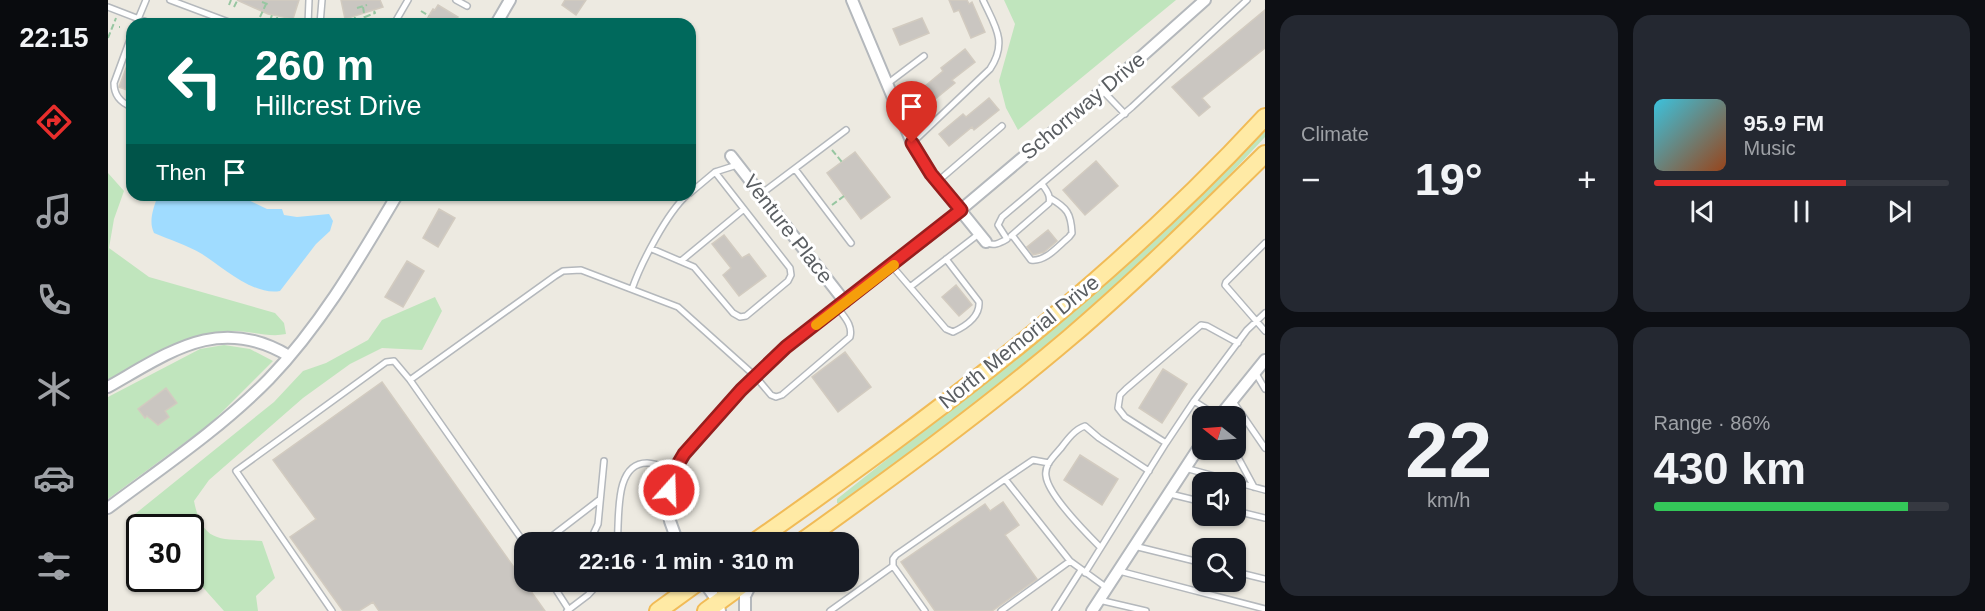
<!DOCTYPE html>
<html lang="en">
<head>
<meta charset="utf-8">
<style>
	body { margin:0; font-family:Arial,sans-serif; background:#242831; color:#f1f3f6; height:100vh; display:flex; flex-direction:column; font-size:22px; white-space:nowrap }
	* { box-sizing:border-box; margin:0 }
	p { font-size:20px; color:#9ea1a6 }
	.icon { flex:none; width:33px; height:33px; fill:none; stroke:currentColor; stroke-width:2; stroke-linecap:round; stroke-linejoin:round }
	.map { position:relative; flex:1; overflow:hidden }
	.sheet { display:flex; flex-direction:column; gap:15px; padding:15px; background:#0d0f14; width:720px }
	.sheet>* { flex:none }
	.banner { position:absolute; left:18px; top:18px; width:570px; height:183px; border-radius:18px; box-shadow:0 2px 4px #0004; background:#00695c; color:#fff; overflow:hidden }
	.needle { width:39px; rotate:287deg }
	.tools { position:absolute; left:1084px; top:406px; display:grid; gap:12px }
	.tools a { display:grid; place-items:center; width:54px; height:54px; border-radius:12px; background:#171b24; box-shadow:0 2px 4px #0004; font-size:30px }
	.speed { position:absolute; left:18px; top:514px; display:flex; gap:12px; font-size:30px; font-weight:700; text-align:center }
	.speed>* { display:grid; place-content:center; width:78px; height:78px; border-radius:50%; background:#171b24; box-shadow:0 2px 4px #0004; line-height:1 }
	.speed .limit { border:3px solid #111; border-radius:9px; background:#fff; color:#111 }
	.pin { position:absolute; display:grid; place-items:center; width:51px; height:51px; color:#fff; margin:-62px -26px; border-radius:50% 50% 50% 0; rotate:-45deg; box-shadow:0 0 6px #0007 }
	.pin .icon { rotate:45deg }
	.me { position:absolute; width:66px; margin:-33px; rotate:20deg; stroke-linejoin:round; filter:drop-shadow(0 0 4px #0008) }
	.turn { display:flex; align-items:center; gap:21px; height:126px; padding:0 30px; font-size:27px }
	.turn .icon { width:78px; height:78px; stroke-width:2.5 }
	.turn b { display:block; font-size:42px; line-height:51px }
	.then { display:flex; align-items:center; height:57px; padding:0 30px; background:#0003; gap:12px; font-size:22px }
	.big { font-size:45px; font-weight:700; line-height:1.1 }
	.sheet .tile { flex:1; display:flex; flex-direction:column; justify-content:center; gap:9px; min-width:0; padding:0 21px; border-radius:18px; background:#242831 }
	.sheet .dial { align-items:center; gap:0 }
	.dial b { font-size:78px; line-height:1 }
	.song { display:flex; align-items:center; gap:18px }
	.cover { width:72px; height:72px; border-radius:9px; background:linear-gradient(135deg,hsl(190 70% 55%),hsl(20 70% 35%)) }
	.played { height:6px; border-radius:3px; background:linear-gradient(90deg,#e82e2c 65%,#363941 65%) }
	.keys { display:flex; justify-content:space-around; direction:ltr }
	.heat { display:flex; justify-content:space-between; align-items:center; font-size:33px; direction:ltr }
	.charge { height:9px; border-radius:4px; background:linear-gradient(90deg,#34c759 86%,#363941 0) }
	.sheet .tiles { flex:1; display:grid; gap:15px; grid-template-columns:repeat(2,1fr) }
	.trip { position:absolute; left:406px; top:532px; width:345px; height:60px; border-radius:18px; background:#171b24; box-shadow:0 2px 4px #0004; font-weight:700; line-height:60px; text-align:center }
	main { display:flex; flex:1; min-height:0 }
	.tab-bar { display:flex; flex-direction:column; width:108px; justify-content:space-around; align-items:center; background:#090b0e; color:#9ea1a6 }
	.tab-bar .icon { width:42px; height:42px }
	.tab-bar .on { color:#e82e2c }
	.tab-bar b { font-size:27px; color:#f1f3f6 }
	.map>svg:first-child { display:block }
	.green { fill:#c0e5bd }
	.water { fill:#a0dcff }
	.building { fill:#cac6c1; stroke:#d2cbc0; stroke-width:1.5 }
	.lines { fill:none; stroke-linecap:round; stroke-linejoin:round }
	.service-casing { stroke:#b4b8bc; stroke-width:8 }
	.minor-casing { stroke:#b4b8bc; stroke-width:14 }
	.primary-casing { stroke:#f1bb57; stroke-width:20 }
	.path { stroke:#97c6a1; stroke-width:2; stroke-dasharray:6 3; stroke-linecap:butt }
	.service { stroke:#fff; stroke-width:5 }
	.minor { stroke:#fff; stroke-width:10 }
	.primary { stroke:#ffeaa5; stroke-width:16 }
	.route-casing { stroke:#971e1d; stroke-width:15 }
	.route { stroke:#e82e2c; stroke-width:10 }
	.slow { stroke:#f59e0b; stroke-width:10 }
	.labels { text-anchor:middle; stroke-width:6; stroke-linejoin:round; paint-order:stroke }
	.street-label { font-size:21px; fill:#5a5e62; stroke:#fff }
</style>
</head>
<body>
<main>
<nav class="tab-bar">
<b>22:15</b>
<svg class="icon on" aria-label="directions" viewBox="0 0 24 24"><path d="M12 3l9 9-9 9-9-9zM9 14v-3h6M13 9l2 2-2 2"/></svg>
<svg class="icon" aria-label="music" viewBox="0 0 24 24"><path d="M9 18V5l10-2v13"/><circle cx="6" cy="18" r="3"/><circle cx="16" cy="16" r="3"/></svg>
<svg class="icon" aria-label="phone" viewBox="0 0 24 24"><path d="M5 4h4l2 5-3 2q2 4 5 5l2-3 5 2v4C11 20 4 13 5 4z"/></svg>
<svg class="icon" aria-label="climate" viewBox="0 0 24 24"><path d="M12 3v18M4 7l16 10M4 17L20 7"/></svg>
<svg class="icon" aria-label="car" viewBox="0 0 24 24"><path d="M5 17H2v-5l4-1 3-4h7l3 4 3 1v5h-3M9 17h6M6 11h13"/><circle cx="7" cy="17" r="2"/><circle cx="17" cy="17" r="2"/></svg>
<svg class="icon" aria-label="filters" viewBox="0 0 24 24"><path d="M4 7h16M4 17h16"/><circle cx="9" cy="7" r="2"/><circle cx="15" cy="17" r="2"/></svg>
</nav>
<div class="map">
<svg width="1157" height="611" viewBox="0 0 1157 611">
	<rect width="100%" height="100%" fill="#edeae1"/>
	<!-- green -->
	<path class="green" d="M 896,0 L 1068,0 L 910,130 L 898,108 L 891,81 L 907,24 Z
		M 1157,126 L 1157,137 C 1030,276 885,394 732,504 L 729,503 L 729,499 L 831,418 Z
		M 0,173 L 16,191 L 6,219 L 1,248 L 41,277 L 167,313 L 176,323 L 178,334 C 160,338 141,330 123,331 C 78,332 38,363 0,384 Z
		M 327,297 L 334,311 L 314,350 L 274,348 L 242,364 L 195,398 L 101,480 L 86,501 C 95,547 116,538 154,541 L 167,578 L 148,596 L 150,611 L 116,611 L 83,574 L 82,528 L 40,528 L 27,514 L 166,402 L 195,371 L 218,363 L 260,340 L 274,320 Z
		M 116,345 L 142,349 L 165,361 L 102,424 L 0,499 L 0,397 L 92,349 Z"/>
	<!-- water -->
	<path class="water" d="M 50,195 L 130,195 L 159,209 L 174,209 L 176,215 L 189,217 L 221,214 L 225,221 L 222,231 L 208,244 L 172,291 C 146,296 114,267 94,254 C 79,245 62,240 46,233 C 40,221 46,207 50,195 Z"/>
	<!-- building -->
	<path class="building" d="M 129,0 L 191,0 L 185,19 L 160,14 Z
		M 233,0 L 272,0 L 275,7 L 237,19 Z
		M 457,0 L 478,0 L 468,15 L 454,5 Z
		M 841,0 L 859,0 L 861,4 L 864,2 L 877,32 L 863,38 L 851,10 L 846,12 Z
		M 330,5 L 350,17 L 346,24 L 316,24 L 325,9 L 327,10 Z
		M 1157,10 L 1157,48 L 1094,98 L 1102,107 L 1091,116 L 1064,87 Z
		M 814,18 L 821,33 L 792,45 L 785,29 Z
		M 857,49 L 867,62 L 844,80 L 847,83 L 821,104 L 811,91 L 835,71 L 833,68 Z
		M 23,55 L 24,55 L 24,92 L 11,87 Z
		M 881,98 L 891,110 L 866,130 L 864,127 L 841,146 L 831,134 L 855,114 L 858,117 Z
		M 747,152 L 782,197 L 753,219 L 719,173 Z
		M 988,161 L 1010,186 L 977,215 L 955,190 Z
		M 331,209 L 347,218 L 330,247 L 315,238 Z
		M 940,230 L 949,241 L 936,252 L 925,255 L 919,247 Z
		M 616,235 L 634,258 L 641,254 L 658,276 L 631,296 L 615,275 L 623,268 L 604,244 Z
		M 299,261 L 316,271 L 295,307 L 277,297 Z
		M 848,285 L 864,305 L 851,316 L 834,297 Z
		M 737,352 L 763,387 L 730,412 L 704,377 Z
		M 1055,369 L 1079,384 L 1054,423 L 1031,408 Z
		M 274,382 L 437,611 L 271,611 L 265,602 L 251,611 L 235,611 L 182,537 L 208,519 L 165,460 Z
		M 58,388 L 69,403 L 57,411 L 61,417 L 50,425 L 39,416 L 37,418 L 30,409 Z
		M 972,455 L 1010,479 L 994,505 L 956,480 Z
		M 895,502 L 911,525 L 897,535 L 929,579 L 884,611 L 827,611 L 793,562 L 877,504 L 882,511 Z"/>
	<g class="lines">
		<defs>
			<path id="service" d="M 62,0 L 126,24
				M 348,0 L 359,6
				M 0,7 L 44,24
				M 28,24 L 38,0
				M 200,24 L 201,0
				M 212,24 L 214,0
				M 286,24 L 300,0
				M 24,34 L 6,83 C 6,95 13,103 24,107
				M 779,84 L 816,56
				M 994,90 L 1017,114
				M 804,143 L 882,69 C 900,42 887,26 875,0
				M 687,169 L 743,243
				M 829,182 L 894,126
				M 582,193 L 607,172 L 629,165
				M 653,194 L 738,130
				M 904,235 L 923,260 C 938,262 950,246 961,237 L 964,233 C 963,213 959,208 942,198
				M 903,236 L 941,203 C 943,195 938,190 934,184
				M 878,242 C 885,247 892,243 899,239 L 890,225 L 894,217 L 1024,107 L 1139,0
				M 1157,243 L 1118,282 L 1117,285 L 1157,331
				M 544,249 L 586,267 L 625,313 L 632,317 L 638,316 L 680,281 L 683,275 L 682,268 L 607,172
				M 573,261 L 636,209
				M 784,266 L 838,329 L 845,332 C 858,326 872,317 871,302 L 838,259
				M 802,287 L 872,233
				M 524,289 C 533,263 559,213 579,195
				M 1147,372 L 1157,389
				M 1124,400 L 1157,448
				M 1086,401 L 1058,443 L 1017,417 L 1010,408 L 1012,395 L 1018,389 L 1093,325 L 1099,326 L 1130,343
				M 1111,417 L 1086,401 L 1139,330 L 1157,313
				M 1126,450 L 1146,487
				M 1077,468 L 1157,490
				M 897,479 L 925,460 L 941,463
				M 1062,494 L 1095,502
				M 1128,511 L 1157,518
				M 435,543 L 491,500
				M 481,543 L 490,524 L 496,461
				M 509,543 C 512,520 505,463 539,463 C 548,463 558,468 566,471
				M 417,544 L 302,380 L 447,276 L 455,271 L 473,270 L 570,307 L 647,376 L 663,395 L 668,397 L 674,395 L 742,337 C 745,325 736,317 730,308
				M 1026,546 L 1095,563
				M 992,547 C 978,533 940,495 938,476 C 936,465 946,456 953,448 C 959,440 967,429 977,426 L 991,438 L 1041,471
				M 1011,571 L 1157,609
				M 1128,572 L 1157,579
				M 977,573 L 1058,443
				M 443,582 L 461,610
				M 991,600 L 1038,611
				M 224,611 L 128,471 L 278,362 L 286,361 L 302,380
				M 459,611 L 480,595 L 492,582
				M 722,611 L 785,566
				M 817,611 L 785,566 L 785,559 L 788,555 L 897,479 L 962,561 L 999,588
				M 893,611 L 962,561
				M 947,611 L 973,570"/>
			<path id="minor" d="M 744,0 L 804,143 L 823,174 L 878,242
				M 388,24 L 402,0
				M 623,156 L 737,302
				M 0,387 C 62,352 111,314 181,356
				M 1111,417 L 1157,360
				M 0,508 C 55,467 113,428 161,379 C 213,325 251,259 289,195
				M 570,543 L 562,521 L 559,506 L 566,471 L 577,454 L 633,390 L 678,347 L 837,223 L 1015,73 L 1097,0
				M 596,582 L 610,602 L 612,611
				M 637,611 L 637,596 L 644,582
				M 984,611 L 1095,441"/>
			<path id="primary" d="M 645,543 C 827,416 1006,281 1157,117
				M 692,543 C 784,477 875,411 961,338 C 1029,280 1093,217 1157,154
				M 550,611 L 590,582
				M 598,611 L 638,582"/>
		</defs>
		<!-- service casing -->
		<use href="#service" class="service-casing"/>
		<!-- minor casing -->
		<use href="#minor" class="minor-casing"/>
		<!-- primary casing -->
		<use href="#primary" class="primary-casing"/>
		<!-- path -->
		<path class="path" d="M 154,2 L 162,5
			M 121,5 L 123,0
			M 126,7 L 129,1
			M 255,7 L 257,19 L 255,24
			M 249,8 L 259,5
			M 313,11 L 321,16
			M 152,17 L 158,4
			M 257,17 L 267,13 L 266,11
			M 162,21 L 164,15
			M 246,22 L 247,17
			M 168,23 L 169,18 L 182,22 L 183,19
			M 11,27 L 12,27
			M 0,38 L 8,18
			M 724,150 L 734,162
			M 724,205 L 736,196"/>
		<!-- service -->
		<use href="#service" class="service"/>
		<!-- minor -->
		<use href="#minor" class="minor"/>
		<!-- primary -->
		<use href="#primary" class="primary"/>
	</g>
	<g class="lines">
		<defs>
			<path id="route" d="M 561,490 L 566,471 L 576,454 L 633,390 L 678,347 L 853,210 L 823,174 L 804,143"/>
		</defs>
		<!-- route casing -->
		<use href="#route" class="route-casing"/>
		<!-- route -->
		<use href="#route" class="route"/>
		<!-- slow -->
		<path class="slow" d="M 708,325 L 786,265"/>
	</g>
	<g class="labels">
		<!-- street labels -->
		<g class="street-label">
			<text transform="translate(975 106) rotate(-40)" y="7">Schorrway Drive</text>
			<text transform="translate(680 229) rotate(52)" y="7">Venture Place</text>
			<text transform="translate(911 342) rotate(-39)" y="7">North Memorial Drive</text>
		</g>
	</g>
</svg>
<div class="tools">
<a><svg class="needle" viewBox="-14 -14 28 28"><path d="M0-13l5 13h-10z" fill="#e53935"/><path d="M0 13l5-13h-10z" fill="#9ea1a6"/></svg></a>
<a><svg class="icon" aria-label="sound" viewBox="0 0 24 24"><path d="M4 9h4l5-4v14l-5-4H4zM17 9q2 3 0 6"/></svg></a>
<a><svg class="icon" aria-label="search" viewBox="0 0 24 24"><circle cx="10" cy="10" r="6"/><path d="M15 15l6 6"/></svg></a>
</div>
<div class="speed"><div class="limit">30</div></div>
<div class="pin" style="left:804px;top:143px;background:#d93025"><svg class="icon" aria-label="arrive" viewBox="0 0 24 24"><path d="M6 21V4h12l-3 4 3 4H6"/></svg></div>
<svg class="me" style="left:561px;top:490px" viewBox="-20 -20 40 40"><circle r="17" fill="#e82e2c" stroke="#fff" stroke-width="3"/><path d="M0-11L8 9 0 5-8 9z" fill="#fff"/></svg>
<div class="trip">22:16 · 1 min · 310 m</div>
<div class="banner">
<div class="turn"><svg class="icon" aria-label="left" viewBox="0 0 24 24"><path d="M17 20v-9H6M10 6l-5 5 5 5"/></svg><div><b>260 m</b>Hillcrest Drive</div></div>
<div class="then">Then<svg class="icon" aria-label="arrive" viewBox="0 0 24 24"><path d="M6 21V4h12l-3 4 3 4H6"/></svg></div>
</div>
</div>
<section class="sheet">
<div class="tiles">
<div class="tile"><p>Climate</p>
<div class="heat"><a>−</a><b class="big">19°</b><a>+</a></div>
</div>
<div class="tile">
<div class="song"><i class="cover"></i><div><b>95.9 FM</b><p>Music</p></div></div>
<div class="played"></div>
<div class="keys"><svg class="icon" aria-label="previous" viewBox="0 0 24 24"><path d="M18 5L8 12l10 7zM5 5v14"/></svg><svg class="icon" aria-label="pause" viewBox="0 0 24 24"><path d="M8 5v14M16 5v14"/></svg><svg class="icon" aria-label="next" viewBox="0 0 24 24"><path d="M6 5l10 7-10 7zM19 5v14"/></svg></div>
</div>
<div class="tile dial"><b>22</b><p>km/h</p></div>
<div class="tile"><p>Range · 86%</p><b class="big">430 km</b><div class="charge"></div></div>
</div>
</section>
</main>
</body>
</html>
